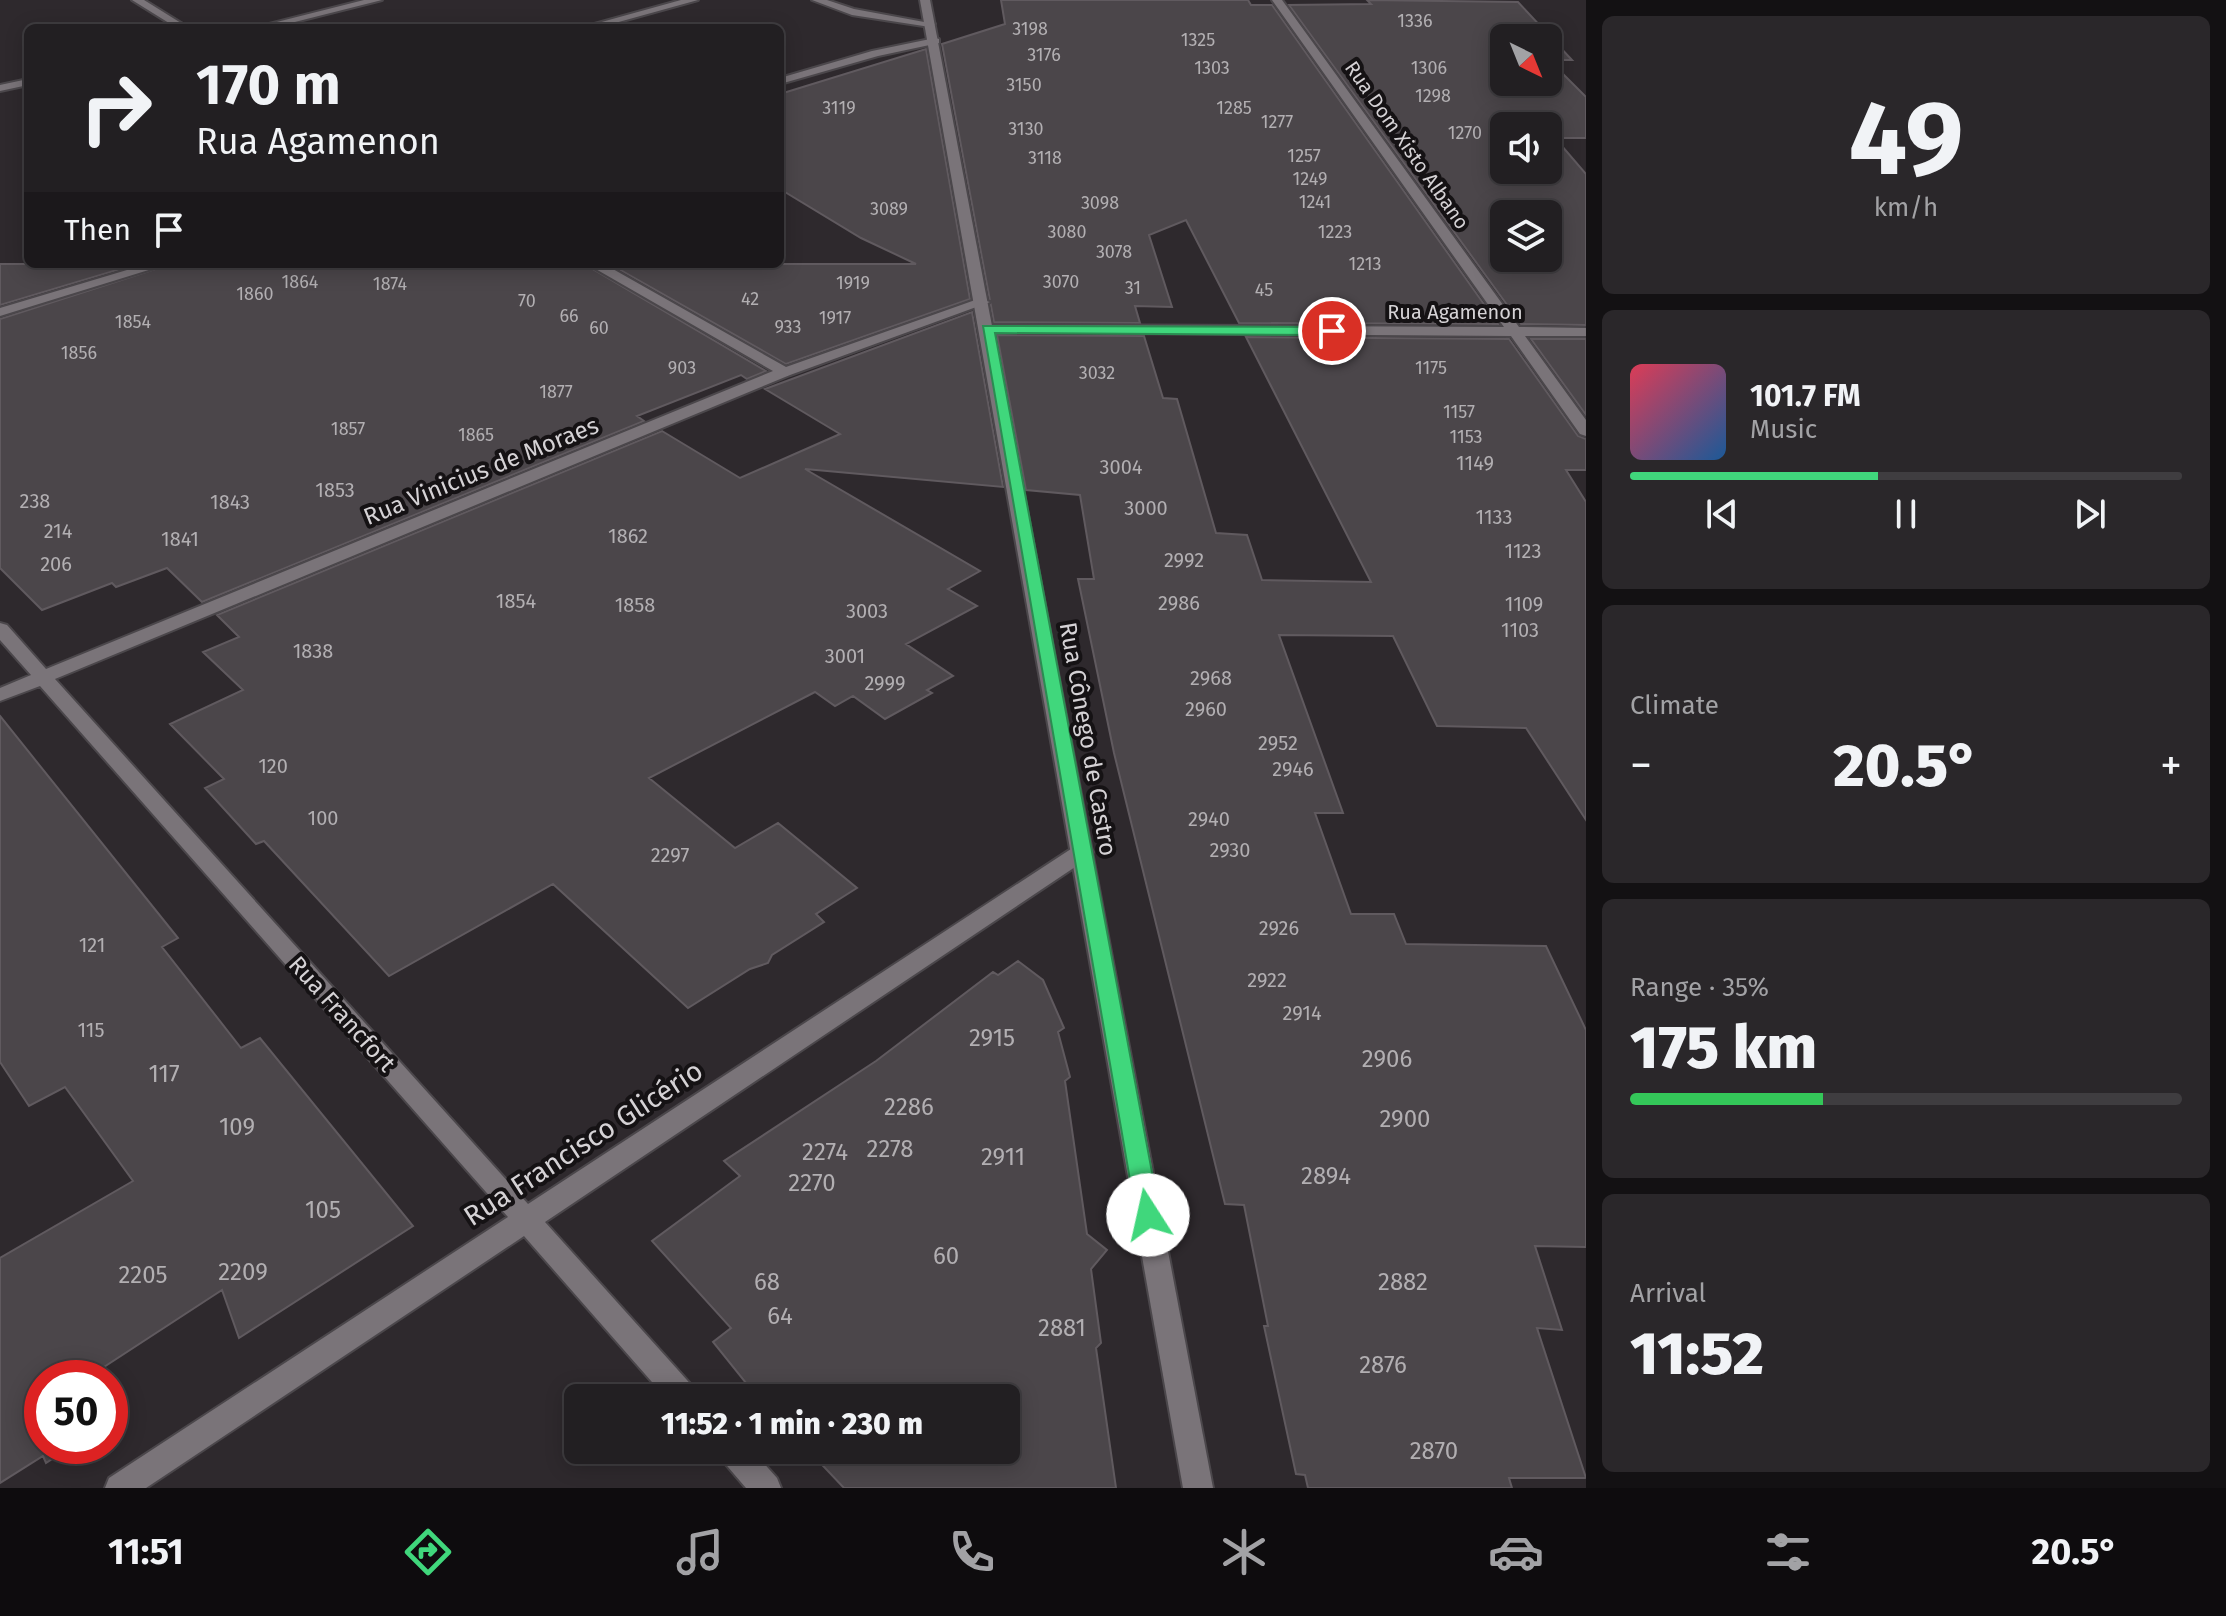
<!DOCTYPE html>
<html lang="en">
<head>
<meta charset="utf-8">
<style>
	body { margin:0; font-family:"Fira Sans",sans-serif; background:#2a272a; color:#f1f3f6; height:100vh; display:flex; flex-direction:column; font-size:30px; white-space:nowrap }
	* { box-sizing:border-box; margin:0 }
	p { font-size:26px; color:#a2a2a5 }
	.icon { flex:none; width:44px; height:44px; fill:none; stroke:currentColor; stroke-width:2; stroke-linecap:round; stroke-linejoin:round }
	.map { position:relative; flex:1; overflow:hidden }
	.details { display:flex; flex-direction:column; gap:16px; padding:16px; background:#131113; width:640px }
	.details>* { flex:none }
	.top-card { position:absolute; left:24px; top:24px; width:760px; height:244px; border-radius:12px; box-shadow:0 4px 20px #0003,0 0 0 2px #3f3d40; background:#221f22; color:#f1f3f6; overflow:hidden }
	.needle { width:52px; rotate:137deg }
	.tools { position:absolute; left:1490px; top:24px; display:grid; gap:16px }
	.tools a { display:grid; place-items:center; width:72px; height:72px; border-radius:12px; background:#221f22; box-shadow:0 4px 20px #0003,0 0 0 2px #3f3d40; font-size:40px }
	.speed { position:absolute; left:24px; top:1360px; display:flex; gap:16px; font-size:40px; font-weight:700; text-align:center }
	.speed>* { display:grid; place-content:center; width:104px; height:104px; border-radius:50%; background:#221f22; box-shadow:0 4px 20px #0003,0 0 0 2px #3f3d40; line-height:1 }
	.speed .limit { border:12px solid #d22; background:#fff; color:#111 }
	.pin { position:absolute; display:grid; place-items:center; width:68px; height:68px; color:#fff; margin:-34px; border:4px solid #fff; border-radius:50%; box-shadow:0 2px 8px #0007 }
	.me { position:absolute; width:88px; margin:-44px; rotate:350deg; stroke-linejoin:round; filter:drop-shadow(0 0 6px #0008) }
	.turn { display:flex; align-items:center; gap:28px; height:168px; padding:0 40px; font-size:36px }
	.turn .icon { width:104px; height:104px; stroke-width:2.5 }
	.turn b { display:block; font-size:56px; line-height:68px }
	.then { display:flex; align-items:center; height:76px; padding:0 40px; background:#0003; gap:16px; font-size:30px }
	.big { font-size:60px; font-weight:800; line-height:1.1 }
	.details .card { flex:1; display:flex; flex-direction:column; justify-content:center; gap:12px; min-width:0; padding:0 28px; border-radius:12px; background:#2a272a }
	.details .dial { align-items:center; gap:0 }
	.dial b { font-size:104px; line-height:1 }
	.song { display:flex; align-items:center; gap:24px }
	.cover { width:96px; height:96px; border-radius:12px; background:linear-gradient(135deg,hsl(350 70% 55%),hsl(210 70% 35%)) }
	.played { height:8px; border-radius:4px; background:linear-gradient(90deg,#40d77c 45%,#3f3d40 45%) }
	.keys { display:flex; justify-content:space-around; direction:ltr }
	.heat { display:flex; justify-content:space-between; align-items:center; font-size:44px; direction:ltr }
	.charge { height:12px; border-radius:6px; background:linear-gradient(90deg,#34c759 35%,#3f3d40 0) }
	.trip { position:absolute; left:564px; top:1384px; width:456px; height:80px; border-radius:12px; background:#221f22; box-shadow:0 4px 20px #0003,0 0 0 2px #3f3d40; font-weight:800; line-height:80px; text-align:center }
	.menu { display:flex; height:128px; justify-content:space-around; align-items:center; background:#0e0c0e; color:#a2a2a5 }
	.menu .icon { width:56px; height:56px }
	.menu .on { color:#40d77c }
	.menu b { font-size:36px; color:#f1f3f6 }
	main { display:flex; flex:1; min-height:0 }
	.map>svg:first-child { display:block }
	.building { fill:#4b464a; stroke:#605a5f; stroke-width:2; fill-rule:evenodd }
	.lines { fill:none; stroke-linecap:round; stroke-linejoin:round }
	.street-casing { stroke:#4b474b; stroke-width:4 }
	.secondary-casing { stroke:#4b474b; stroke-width:4 }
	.street { fill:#7a7479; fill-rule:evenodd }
	.secondary { fill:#7a7479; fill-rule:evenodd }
	.route { fill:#40d77c; stroke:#2a8c51; stroke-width:2 }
	.labels { text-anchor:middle; stroke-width:8; stroke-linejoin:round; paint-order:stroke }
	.far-number-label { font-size:18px; fill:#b2afb2 }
	.far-street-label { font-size:20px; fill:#d5d2d5; stroke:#151214 }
	.number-label { font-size:20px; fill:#b2afb2 }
	.street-label { font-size:24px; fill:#d5d2d5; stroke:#151214 }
	.near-number-label { font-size:24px; fill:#b2afb2 }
	.near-street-label { font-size:28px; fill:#d5d2d5; stroke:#151214 }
</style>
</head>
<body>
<main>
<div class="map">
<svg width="1586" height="1488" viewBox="0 0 1586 1488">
	<rect width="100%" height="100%" fill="#2e292d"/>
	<!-- building -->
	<path class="building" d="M 1001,0 L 1248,0 L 1251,5 L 1272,5 L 1498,324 L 1239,323 L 1186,220 L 1149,235 L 1172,307 L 1135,306 L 1140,323 L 994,322 L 942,44 L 1005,24 Z
		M 1367,0 L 1518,2 L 1572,60 L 1549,60 L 1586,97 L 1586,138 L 1555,138 L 1586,174 L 1586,325 L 1521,324 L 1289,5 L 1371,4 ZM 1504,38 L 1548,38 L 1548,82 L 1504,82 ZM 1504,126 L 1548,126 L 1548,170 L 1504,170 ZM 1504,214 L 1548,214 L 1548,258 L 1504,258 Z
		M 926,49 L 970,299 L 786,364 L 610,264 L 916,264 L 861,238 L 780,189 L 780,94 Z
		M 0,264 L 137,264 L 0,305 Z
		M 171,264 L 584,264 L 766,371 L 747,379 L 741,375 L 637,416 L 644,421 L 202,602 L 167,568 L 116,587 L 112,583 L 42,610 L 0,568 L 0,319 Z
		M 972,312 L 1003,487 L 805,469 L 980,571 L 948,589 L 977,606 L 906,644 L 953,676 L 927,690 L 932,693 L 885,719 L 853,696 L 835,706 L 815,692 L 649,778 L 735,848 L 778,823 L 857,888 L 816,914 L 824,922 L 772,955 L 768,963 L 750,969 L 688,1008 L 553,884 L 389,976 L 264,841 L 256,844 L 205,788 L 224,779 L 170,724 L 243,690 L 203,652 L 239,637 L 217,615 L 662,431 L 740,478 L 840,434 L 765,389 Z
		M 997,335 L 1144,336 L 1163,398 L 1177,399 L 1216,533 L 1247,535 L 1262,580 L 1371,582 L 1246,337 L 1509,339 L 1578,436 L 1586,439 L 1586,470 L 1566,470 L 1586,502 L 1586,820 L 1526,728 L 1437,726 L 1393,636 L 1279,635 L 1343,813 L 1315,813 L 1351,914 L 1394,914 L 1406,944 L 1546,946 L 1586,1030 L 1586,1247 L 1535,1246 L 1562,1330 L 1537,1328 L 1586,1478 L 1509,1478 L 1512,1488 L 1308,1488 L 1305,1475 L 1296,1474 L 1264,1326 L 1268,1326 L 1244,1205 L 1225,1204 L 1114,753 L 1078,579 L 1094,579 L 1080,495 L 1026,490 Z
		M 1531,339 L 1586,339 L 1586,415 Z
		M 0,716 L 178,938 L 162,947 L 241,1048 L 260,1038 L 413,1226 L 239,1338 L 222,1290 L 87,1378 L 42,1378 L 42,1446 L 72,1446 L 46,1463 L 43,1456 L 0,1483 L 0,1258 L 133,1181 L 65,1087 L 29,1106 L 0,1062 Z
		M 1018,961 L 1043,980 L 1064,1028 L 1058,1032 L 1070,1077 L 1065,1081 L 1087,1234 L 1107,1250 L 1091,1269 L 1101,1343 L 1096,1348 L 1116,1488 L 844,1488 L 808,1450 L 1006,1450 L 1006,1398 L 758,1398 L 713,1342 L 731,1328 L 652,1241 L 740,1176 L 724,1161 L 876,1061 L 993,972 L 998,975 Z"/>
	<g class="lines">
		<defs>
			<path id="street" d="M 132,0 L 144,0 L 189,28 L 177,28 Z
				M 364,0 L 382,0 L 271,28 L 253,28 Z
				M 681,0 L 698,0 L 597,28 L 580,28 Z
				M 812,0 L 827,0 L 854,9 L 935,24 L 930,27 L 852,15 Z
				M 1272,0 L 1282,0 L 1519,327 L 1586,328 L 1586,336 L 1525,336 L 1586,420 L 1586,436 L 1580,434 L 1511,336 L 983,332 L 983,326 L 988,325 L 1504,327 Z
				M 935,38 L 939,39 L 939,43 L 878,56 L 780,84 L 780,78 L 872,51 Z
				M 28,79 L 28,85 L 0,91 L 0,85 Z
				M 147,264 L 168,264 L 0,316 L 0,308 Z
				M 587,264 L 604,264 L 786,367 L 978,299 L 990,302 L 790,375 L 55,679 L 528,1204 L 1074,847 L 1090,847 L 1093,852 L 1090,857 L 545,1222 L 695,1389 L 699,1398 L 666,1398 L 524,1236 L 146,1488 L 105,1488 L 109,1478 L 508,1217 L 40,686 L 0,701 L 0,688 L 31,675 L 0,640 L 0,623 L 7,625 L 46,669 L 773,371 Z
				M 717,1450 L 752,1450 L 777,1478 L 781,1488 L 746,1488 L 722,1460 Z"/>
			<path id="secondary" d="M 920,0 L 930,0 L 1213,1488 L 1183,1488 Z"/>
		</defs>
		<!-- street casing -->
		<use href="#street" class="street-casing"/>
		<!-- secondary casing -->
		<use href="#secondary" class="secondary-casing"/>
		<!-- street -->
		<use href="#street" class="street"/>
		<!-- secondary -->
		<use href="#secondary" class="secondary"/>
	</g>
	<!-- route -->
	<path class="route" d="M 983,326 L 1332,327 L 1339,331 L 1332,335 L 995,333 L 1160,1215 L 1157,1223 L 1148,1226 L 1140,1223 L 1136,1215 Z"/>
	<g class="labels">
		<!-- far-number labels -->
		<g class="far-number-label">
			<text x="1415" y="27">1336</text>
			<text x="1030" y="35">3198</text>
			<text x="1198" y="46">1325</text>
			<text x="1044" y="61">3176</text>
			<text x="1212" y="74">1303</text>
			<text x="1429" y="74">1306</text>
			<text x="1024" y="91">3150</text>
			<text x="1433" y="102">1298</text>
			<text x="839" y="114">3119</text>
			<text x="1234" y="114">1285</text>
			<text x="1277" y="128">1277</text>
			<text x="1026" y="135">3130</text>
			<text x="1465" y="139">1270</text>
			<text x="1304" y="162">1257</text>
			<text x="1045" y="164">3118</text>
			<text x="1310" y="185">1249</text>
			<text x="1315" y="208">1241</text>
			<text x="1100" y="209">3098</text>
			<text x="889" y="215">3089</text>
			<text x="1067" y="238">3080</text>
			<text x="1335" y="238">1223</text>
			<text x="1114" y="258">3078</text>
			<text x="1365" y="270">1213</text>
			<text x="300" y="288">1864</text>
			<text x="1061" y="288">3070</text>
			<text x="853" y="289">1919</text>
			<text x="390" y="290">1874</text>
			<text x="1133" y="294">31</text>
			<text x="1264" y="296">45</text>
			<text x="255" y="300">1860</text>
			<text x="750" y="305">42</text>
			<text x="527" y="307">70</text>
			<text x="569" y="322">66</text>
			<text x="835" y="324">1917</text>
			<text x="133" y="328">1854</text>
			<text x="788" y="333">933</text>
			<text x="599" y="334">60</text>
			<text x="79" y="359">1856</text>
			<text x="682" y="374">903</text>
			<text x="1431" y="374">1175</text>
			<text x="1097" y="379">3032</text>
			<text x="556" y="398">1877</text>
			<text x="1459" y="418">1157</text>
			<text x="348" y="435">1857</text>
			<text x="476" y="441">1865</text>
			<text x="1466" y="443">1153</text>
		</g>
		<!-- far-street labels -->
		<g class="far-street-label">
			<text transform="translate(1407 145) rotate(55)" y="7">Rua Dom Xisto Albano</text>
			<text x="1455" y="319">Rua Agamenon</text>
		</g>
		<!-- number labels -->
		<g class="number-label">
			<text x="1475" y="470">1149</text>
			<text x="1121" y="474">3004</text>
			<text x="335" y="497">1853</text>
			<text x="35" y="508">238</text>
			<text x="230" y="509">1843</text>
			<text x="1146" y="515">3000</text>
			<text x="1494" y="524">1133</text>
			<text x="58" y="538">214</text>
			<text x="628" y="543">1862</text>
			<text x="180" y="546">1841</text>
			<text x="1523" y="558">1123</text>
			<text x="1184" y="567">2992</text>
			<text x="56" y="571">206</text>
			<text x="516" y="608">1854</text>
			<text x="1179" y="610">2986</text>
			<text x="1524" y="611">1109</text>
			<text x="635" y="612">1858</text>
			<text x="867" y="618">3003</text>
			<text x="1520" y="637">1103</text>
			<text x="313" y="658">1838</text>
			<text x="845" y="663">3001</text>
			<text x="1211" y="685">2968</text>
			<text x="885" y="690">2999</text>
			<text x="1206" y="716">2960</text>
			<text x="1278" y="750">2952</text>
			<text x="273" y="773">120</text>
			<text x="1293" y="776">2946</text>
			<text x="323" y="825">100</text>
			<text x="1209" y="826">2940</text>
			<text x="1230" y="857">2930</text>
			<text x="670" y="862">2297</text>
			<text x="1279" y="935">2926</text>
			<text x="92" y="952">121</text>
			<text x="1267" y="987">2922</text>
			<text x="1302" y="1020">2914</text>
			<text x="91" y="1037">115</text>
		</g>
		<!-- street labels -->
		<g class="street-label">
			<text transform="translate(481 471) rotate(-22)" y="8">Rua Vinicius de Moraes</text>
			<text transform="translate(1088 739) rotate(80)" y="8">Rua Cônego de Castro</text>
			<text transform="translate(342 1014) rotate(48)" y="8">Rua Francfort</text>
		</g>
		<!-- near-number labels -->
		<g class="near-number-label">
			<text x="992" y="1046">2915</text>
			<text x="1387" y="1067">2906</text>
			<text x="164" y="1082">117</text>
			<text x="909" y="1115">2286</text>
			<text x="1405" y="1127">2900</text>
			<text x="237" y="1135">109</text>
			<text x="890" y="1157">2278</text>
			<text x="825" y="1160">2274</text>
			<text x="1003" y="1165">2911</text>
			<text x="1326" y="1184">2894</text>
			<text x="812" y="1191">2270</text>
			<text x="323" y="1218">105</text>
			<text x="946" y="1264">60</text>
			<text x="243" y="1280">2209</text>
			<text x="143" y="1283">2205</text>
			<text x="767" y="1290">68</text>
			<text x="1403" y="1290">2882</text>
			<text x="780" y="1324">64</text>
			<text x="1062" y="1336">2881</text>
			<text x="1383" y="1373">2876</text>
			<text x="1434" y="1459">2870</text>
		</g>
		<!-- near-street labels -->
		<g class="near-street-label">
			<text transform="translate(583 1143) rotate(-33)" y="10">Rua Francisco Glicério</text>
		</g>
	</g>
</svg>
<div class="tools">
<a><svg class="needle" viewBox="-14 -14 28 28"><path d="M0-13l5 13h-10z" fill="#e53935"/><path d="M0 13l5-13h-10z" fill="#a2a2a5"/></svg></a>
<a><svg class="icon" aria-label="sound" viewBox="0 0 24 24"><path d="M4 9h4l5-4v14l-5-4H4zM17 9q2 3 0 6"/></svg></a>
<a><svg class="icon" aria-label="layers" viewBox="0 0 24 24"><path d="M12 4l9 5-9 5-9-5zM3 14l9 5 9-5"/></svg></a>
</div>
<div class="speed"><div class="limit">50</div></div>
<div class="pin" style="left:1332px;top:331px;background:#d93025"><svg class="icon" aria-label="arrive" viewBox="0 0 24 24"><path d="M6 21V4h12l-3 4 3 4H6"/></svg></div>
<svg class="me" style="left:1148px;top:1215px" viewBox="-20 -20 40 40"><circle r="19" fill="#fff"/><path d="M0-13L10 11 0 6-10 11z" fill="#40d77c"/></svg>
<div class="trip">11:52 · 1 min · 230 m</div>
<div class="top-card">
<div class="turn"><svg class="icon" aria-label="right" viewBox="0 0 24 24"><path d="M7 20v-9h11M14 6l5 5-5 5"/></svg><div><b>170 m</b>Rua Agamenon</div></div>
<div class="then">Then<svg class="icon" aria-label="arrive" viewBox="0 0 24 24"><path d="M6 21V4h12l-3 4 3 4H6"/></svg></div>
</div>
</div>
<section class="details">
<div class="card dial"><b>49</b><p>km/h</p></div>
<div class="card">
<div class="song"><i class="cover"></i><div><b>101.7 FM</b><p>Music</p></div></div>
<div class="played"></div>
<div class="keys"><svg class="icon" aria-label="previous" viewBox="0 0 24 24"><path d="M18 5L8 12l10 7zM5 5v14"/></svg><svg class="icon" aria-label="pause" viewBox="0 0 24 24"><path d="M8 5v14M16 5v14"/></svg><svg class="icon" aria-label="next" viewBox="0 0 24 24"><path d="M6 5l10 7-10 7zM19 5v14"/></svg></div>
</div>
<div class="card"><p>Climate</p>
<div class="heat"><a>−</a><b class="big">20.5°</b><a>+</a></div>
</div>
<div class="card"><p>Range · 35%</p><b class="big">175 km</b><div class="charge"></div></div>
<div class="card"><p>Arrival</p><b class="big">11:52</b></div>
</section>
</main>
<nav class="menu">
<b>11:51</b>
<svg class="icon on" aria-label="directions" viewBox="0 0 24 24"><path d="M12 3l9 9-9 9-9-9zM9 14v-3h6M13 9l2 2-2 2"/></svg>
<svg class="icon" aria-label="music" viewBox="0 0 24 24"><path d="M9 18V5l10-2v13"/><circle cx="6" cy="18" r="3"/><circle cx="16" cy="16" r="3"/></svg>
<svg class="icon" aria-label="phone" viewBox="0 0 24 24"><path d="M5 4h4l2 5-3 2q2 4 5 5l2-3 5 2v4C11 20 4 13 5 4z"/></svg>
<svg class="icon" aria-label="climate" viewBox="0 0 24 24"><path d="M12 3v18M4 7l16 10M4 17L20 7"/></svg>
<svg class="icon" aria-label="car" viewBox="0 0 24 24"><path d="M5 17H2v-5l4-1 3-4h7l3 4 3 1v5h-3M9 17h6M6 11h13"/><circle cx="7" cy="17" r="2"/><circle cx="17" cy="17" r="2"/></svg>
<svg class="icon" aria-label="filters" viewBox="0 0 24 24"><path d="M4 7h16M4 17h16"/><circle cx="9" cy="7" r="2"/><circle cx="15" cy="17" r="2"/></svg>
<b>20.5°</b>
</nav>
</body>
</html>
